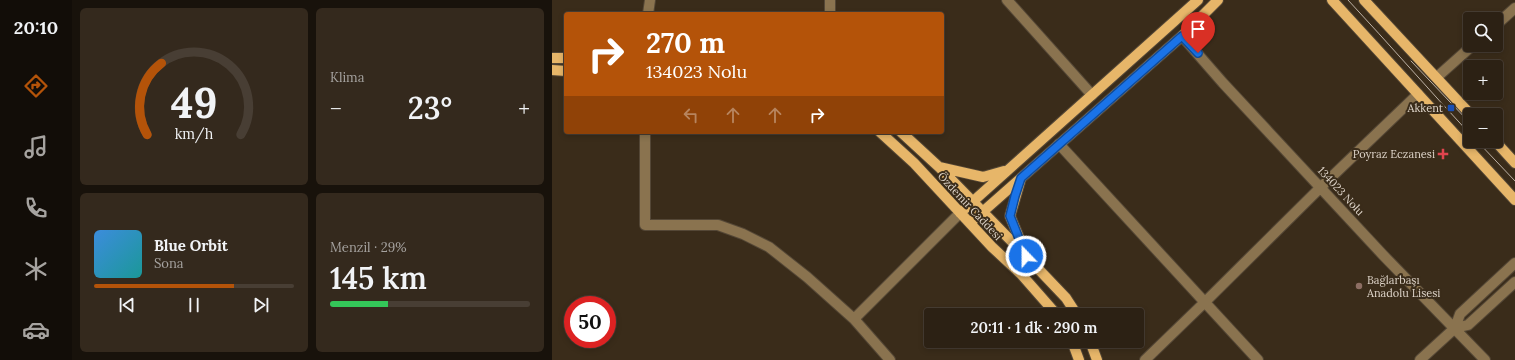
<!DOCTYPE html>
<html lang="tr">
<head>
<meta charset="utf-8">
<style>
	body { margin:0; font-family:Lora,serif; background:#34291d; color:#f1f3f6; height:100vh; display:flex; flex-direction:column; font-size:15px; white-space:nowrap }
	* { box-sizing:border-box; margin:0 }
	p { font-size:13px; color:#a6a3a0 }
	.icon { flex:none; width:22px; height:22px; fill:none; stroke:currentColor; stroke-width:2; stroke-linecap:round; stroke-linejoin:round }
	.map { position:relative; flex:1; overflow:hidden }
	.panel { display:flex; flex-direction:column; gap:8px; padding:8px; background:#18120b; width:480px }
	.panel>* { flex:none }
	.guide { position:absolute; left:12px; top:12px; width:380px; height:122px; border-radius:4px; box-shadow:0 2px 6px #0003,0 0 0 1px #483e34; background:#b45309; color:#fff; overflow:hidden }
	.tools { position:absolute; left:911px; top:12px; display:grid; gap:8px }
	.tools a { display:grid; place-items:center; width:40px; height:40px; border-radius:4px; background:#2c2114; box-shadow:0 2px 6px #0003,0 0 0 1px #483e34; font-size:20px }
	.speed { position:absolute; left:12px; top:296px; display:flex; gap:8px; font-size:20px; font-weight:700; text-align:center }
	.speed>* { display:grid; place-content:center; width:52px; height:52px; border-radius:50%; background:#2c2114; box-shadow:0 2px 6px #0003,0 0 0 1px #483e34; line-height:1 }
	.speed .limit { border:6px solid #d22; background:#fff; color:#111 }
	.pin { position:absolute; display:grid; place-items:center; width:34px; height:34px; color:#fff; margin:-41px -17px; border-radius:50% 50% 50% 0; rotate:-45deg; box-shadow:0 0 4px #0007 }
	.pin .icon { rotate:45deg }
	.me { position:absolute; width:44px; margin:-22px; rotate:338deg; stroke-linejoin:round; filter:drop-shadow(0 0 3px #0008) }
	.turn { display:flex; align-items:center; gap:14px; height:84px; padding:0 16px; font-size:18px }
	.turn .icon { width:52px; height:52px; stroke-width:2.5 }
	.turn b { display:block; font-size:28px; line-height:34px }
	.lanes { display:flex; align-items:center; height:38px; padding:0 16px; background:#0003; justify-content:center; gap:20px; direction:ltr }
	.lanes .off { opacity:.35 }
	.big { font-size:30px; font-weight:600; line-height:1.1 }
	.panel .widget { flex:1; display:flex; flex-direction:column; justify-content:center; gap:6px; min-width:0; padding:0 14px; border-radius:6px; background:#34291d }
	.panel .dial { align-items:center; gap:0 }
	.dial svg { height:104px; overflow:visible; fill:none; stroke:#483e34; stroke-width:7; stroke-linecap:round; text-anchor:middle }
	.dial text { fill:#f1f3f6; stroke:none }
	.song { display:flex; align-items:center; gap:12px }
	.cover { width:48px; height:48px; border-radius:6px; background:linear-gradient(135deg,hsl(210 70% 55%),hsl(180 70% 35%)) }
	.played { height:4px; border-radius:2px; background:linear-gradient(90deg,#b45309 70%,#483e34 70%) }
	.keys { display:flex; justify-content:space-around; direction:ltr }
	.heat { display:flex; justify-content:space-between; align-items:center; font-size:22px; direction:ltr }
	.charge { height:6px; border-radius:3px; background:linear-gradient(90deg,#34c759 29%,#483e34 0) }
	.panel .tiles { flex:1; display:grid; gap:8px; grid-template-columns:repeat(2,1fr) }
	.trip { position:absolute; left:372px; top:308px; width:220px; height:40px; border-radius:4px; background:#2c2114; box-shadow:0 2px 6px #0003,0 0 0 1px #483e34; font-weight:600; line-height:40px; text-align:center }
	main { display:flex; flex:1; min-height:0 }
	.menu { display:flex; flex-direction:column; width:72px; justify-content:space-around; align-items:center; background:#120d08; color:#a6a3a0 }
	.menu .icon { width:28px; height:28px }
	.menu .current { color:#b45309 }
	.menu b { font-size:18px; color:#f1f3f6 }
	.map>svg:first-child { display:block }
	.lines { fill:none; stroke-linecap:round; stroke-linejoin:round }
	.minor-casing { stroke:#544736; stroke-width:12 }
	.major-casing { stroke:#544736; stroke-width:12 }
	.minor { stroke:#8a734f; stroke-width:10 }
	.major { stroke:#e7b669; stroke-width:10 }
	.tram { stroke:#bcb1a5; stroke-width:1 }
	.route-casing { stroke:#114b97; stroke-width:10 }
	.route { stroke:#1a73e8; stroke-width:7 }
	.transit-dot { fill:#1a4fb4; stroke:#3a2c1a; stroke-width:1.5 }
	.health-dot { fill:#e0444e; stroke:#3a2c1a; stroke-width:1.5 }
	.education-dot { fill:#8d6e63; stroke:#3a2c1a; stroke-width:1.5 }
	.labels { text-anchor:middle; stroke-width:4; stroke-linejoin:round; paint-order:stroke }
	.poi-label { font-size:11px; fill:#ded4c9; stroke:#3a2c1a; text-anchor:end }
	.street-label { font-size:11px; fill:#ded4c9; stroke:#3a2c1a }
</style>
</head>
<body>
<main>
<nav class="menu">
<b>20:10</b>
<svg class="icon current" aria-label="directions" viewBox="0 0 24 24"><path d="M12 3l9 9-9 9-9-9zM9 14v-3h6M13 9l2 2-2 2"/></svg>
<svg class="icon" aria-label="music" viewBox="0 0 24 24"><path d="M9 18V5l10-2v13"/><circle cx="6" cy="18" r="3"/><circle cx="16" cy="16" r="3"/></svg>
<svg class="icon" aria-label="phone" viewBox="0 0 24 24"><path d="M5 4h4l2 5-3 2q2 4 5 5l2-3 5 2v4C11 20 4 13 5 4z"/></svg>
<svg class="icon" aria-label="climate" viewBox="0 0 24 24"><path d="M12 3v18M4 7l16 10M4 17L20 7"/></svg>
<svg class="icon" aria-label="car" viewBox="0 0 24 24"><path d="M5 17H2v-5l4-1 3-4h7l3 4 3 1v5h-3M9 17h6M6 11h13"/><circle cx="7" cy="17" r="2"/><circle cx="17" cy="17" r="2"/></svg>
</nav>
<section class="panel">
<div class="tiles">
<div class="widget dial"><svg viewBox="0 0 100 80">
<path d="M14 69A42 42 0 1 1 86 69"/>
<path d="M14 69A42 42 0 0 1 25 14" stroke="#b45309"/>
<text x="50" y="56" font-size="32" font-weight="700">49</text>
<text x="50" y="72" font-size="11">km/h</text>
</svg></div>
<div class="widget"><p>Klima</p>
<div class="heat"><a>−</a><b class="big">23°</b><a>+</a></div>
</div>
<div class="widget">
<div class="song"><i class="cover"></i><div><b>Blue Orbit</b><p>Sona</p></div></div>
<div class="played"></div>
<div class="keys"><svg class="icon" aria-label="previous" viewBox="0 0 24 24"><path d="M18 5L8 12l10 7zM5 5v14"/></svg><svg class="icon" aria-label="pause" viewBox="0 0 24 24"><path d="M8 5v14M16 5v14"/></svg><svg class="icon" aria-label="next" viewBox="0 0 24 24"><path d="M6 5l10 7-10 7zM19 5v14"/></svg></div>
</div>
<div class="widget"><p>Menzil · 29%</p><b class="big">145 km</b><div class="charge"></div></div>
</div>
</section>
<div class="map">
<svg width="963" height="360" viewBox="0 0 963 360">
	<rect width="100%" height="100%" fill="#3a2c1a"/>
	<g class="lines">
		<defs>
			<path id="minor" d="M 278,0 L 278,14
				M 455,0 L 540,95
				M 96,14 L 98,0
				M 944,25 L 963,8
				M 630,36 L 671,83 L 831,255 L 933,360
				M 885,77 L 921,45
				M 93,132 L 93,225 L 166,225 L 191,234 L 217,247 L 255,277 L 302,319
				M 507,144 L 706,360
				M 903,328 L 916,325 L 963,282
				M 338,360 L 302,319 L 408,213
				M 593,360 L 653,302 L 769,187 L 866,94
				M 868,360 L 903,328 L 908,314 L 963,263"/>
			<path id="major" d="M 780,0 L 963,200
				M 812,0 L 919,115
				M 0,58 L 14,58
				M 0,70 L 14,71
				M 328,132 L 362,163 L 440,247 L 469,274 L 505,315
				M 349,132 L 387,167 L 474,256 L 514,298 L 525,315
				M 943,141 L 963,163
				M 387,167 L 431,177 L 452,171
				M 469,178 L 458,216 L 473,252
				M 408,213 L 646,0
				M 418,223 L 630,36 L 666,0
				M 520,341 L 527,360
				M 538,341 L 545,360"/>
		</defs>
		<!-- minor casing -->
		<use href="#minor" class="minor-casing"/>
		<!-- major casing -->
		<use href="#major" class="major-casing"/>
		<!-- minor -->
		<use href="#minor" class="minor"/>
		<!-- major -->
		<use href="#major" class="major"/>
		<!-- tram -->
		<path class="tram" d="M 796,0 C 837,44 877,90 918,134
			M 859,61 L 918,123
			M 925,141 L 963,181"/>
	</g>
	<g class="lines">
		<defs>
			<path id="route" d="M 474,256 L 458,216 L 463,196 L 469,178 L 630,36 L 646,53"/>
		</defs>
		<!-- route casing -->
		<use href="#route" class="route-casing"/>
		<!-- route -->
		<use href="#route" class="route"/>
	</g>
	<!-- markers -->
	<rect class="transit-dot" x="895" y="104" width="8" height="8" rx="2"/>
	<path class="health-dot" d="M889 148h4v4h4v4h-4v4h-4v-4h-4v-4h4z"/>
	<circle class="education-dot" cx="807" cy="286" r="4"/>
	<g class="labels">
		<!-- poi labels -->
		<g class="poi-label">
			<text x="891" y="112">Akkent</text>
			<text x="883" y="158">Poyraz Eczanesi</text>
			<text x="815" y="284" text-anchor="start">Bağlarbaşı<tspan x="815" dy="13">Anadolu Lisesi</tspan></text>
		</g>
		<!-- street labels -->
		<g class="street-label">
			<text transform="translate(789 191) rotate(47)" y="4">134023 Nolu</text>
			<text transform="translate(418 206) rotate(47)" y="4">Özdemir Caddesi</text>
		</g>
	</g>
</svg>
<div class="tools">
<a><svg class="icon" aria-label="search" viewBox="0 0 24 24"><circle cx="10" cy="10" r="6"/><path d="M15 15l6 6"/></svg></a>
<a>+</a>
<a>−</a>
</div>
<div class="speed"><div class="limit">50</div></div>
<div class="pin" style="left:646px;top:53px;background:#d93025"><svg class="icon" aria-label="arrive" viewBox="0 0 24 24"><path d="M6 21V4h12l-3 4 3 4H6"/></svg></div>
<svg class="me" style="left:474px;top:256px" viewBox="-20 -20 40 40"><circle r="17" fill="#1a73e8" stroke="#fff" stroke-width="3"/><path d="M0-11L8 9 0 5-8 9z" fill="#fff"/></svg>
<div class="trip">20:11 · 1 dk · 290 m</div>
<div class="guide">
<div class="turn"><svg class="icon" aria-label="right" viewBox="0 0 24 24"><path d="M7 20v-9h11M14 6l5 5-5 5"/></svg><div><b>270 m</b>134023 Nolu</div></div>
<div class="lanes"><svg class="icon off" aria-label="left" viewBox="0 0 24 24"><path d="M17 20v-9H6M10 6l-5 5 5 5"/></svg><svg class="icon off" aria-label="ahead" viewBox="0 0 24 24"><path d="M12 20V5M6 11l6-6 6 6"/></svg><svg class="icon off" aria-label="ahead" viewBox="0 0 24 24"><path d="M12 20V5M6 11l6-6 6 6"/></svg><svg class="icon" aria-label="right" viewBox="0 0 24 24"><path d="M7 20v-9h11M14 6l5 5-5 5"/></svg></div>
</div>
</div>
</main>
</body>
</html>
